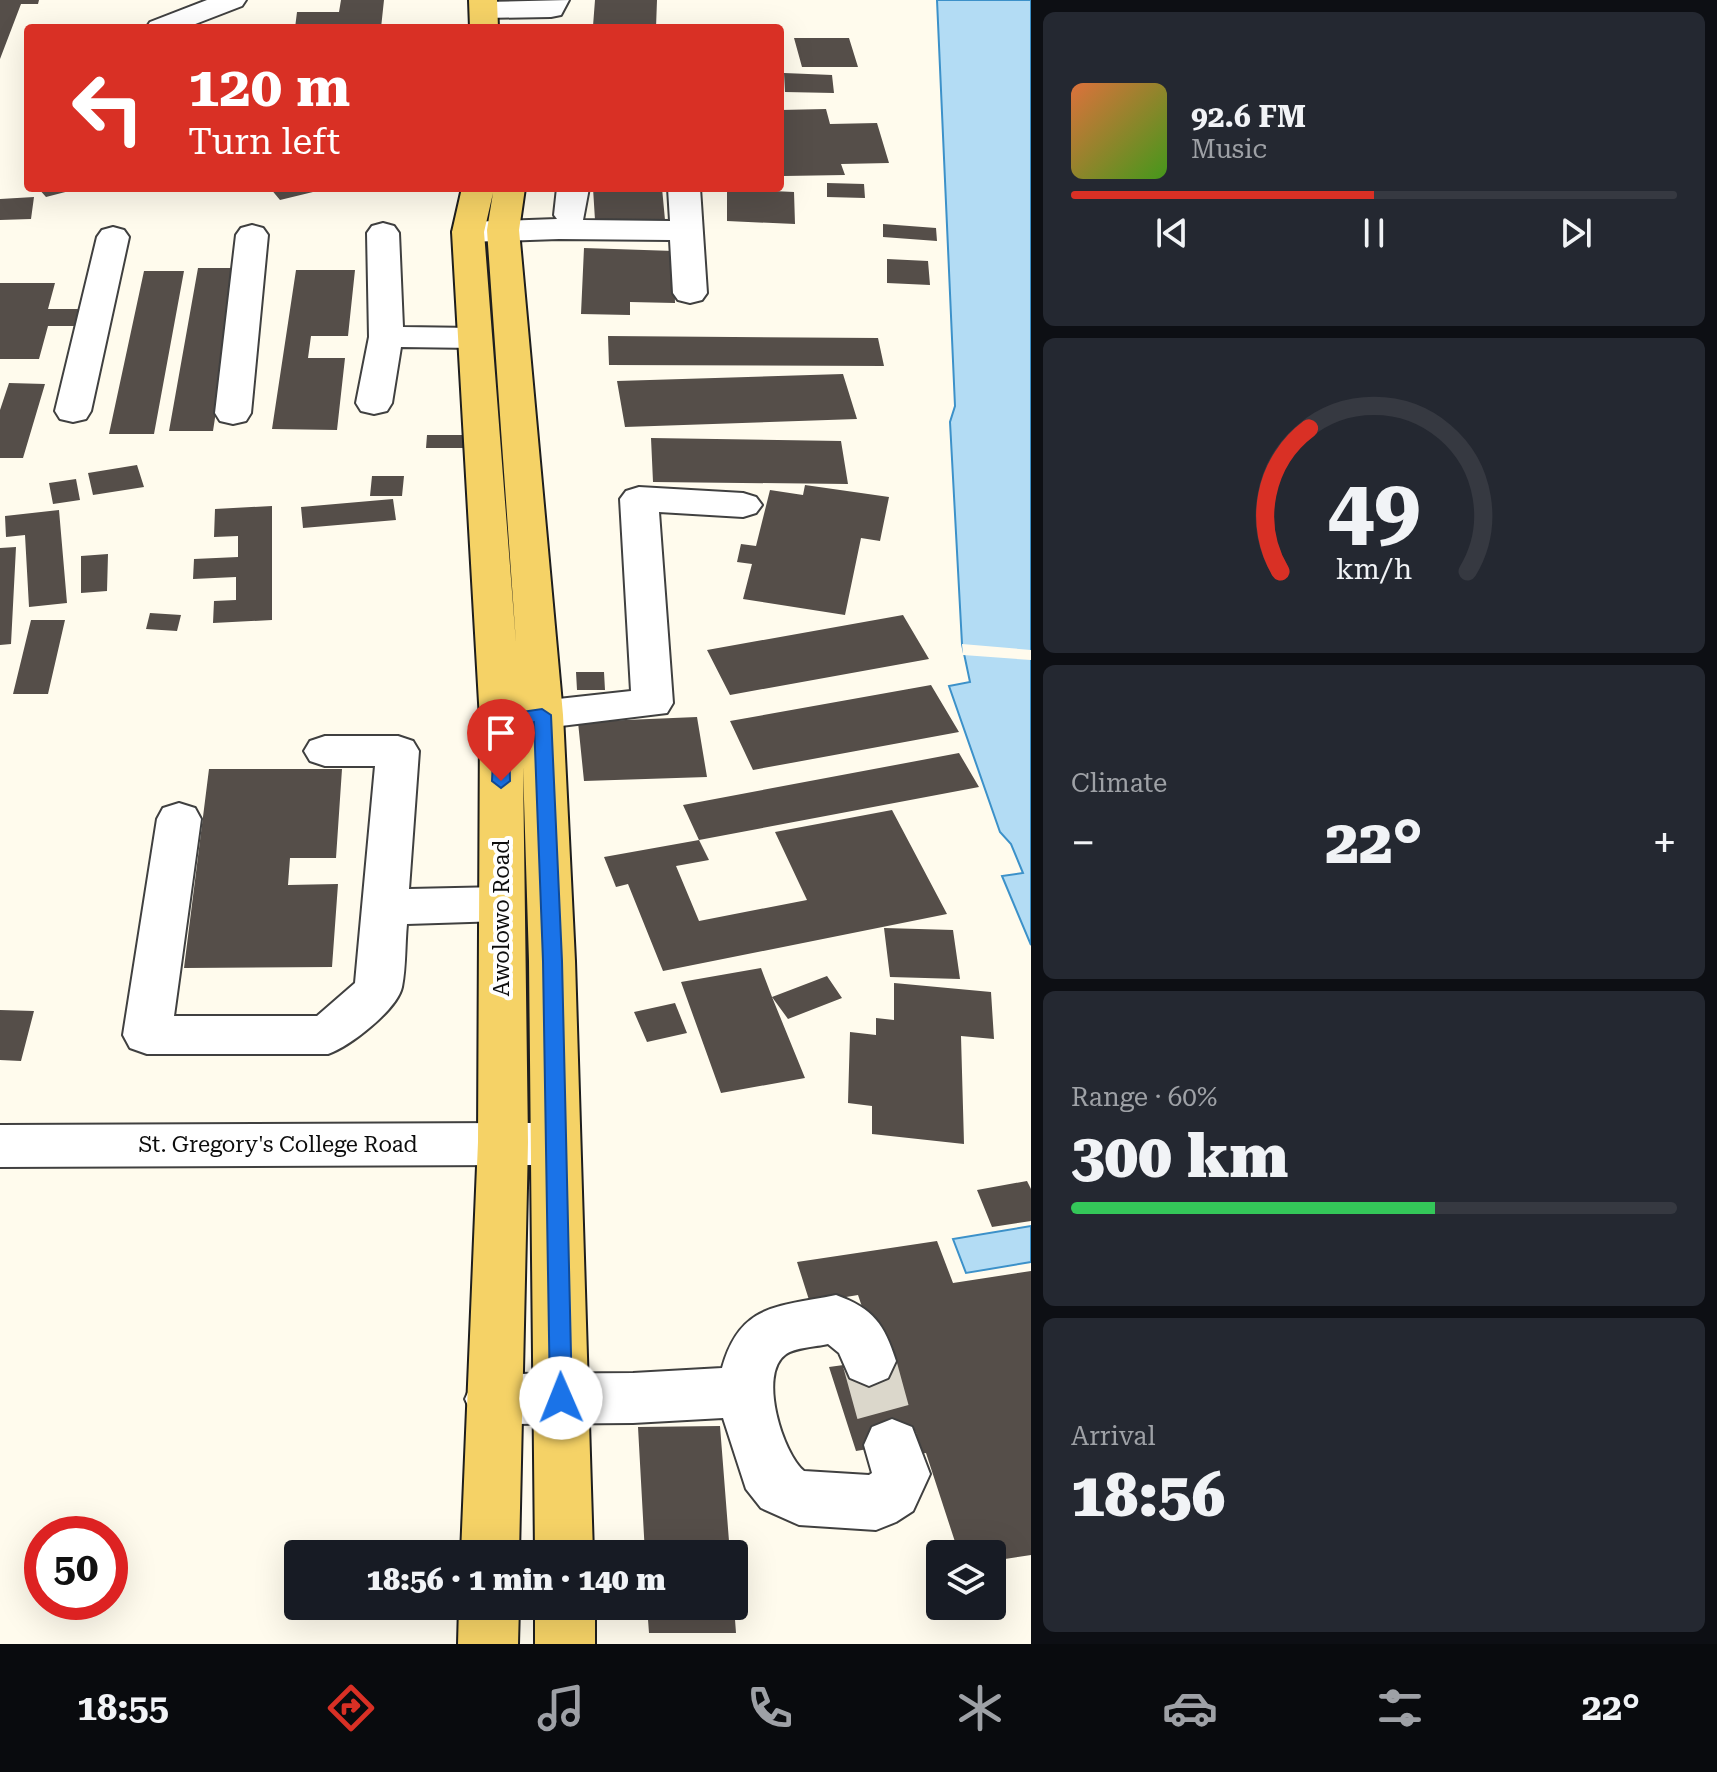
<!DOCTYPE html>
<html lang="en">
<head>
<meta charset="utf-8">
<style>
	body { margin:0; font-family:"Roboto Serif",serif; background:#242831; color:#f1f3f6; height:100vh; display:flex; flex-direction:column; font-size:30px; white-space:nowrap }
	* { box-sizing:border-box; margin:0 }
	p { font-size:26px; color:#9ea1a6 }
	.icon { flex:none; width:44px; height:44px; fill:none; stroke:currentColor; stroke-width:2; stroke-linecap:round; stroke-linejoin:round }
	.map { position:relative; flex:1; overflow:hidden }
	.drawer { display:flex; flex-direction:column; gap:12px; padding:12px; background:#0d0f14; width:686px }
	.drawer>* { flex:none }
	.guide { position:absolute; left:24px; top:24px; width:760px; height:168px; border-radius:8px; box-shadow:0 8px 32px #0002; background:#d93025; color:#fff; overflow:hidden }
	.fabs { position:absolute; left:926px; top:1540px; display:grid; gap:16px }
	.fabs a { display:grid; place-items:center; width:80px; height:80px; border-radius:8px; background:#171b24; box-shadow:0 8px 32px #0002; font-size:40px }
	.speed { position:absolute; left:24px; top:1516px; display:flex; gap:16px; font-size:40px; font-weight:700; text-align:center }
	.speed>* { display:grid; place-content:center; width:104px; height:104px; border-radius:50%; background:#171b24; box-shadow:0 8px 32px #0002; line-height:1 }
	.speed .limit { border:12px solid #d22; background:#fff; color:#111 }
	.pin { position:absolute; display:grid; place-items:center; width:68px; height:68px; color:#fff; margin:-82px -34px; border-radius:50% 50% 50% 0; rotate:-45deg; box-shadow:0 0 8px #0007 }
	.pin .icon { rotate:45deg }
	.me { position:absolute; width:88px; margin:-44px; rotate:359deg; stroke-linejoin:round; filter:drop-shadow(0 0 6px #0008) }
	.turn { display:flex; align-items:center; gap:28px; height:168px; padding:0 32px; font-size:36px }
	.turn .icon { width:104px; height:104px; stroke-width:2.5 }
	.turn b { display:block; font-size:56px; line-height:68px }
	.big { font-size:60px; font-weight:800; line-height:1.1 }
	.drawer .card { flex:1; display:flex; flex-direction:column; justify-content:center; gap:12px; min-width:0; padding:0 28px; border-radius:12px; background:#242831 }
	.drawer .dial { align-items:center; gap:0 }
	.dial svg { height:208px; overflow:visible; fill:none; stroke:#363941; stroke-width:7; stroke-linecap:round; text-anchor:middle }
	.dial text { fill:#f1f3f6; stroke:none }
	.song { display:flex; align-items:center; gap:24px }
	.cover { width:96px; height:96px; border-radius:12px; background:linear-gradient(135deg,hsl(20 70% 55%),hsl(100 70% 35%)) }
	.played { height:8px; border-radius:4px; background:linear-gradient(90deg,#d93025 50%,#363941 50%) }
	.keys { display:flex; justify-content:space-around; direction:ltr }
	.heat { display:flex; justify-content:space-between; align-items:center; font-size:44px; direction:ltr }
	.charge { height:12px; border-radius:6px; background:linear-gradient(90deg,#34c759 60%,#363941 0) }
	.trip { position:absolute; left:284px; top:1540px; width:464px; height:80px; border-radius:8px; background:#171b24; box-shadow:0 8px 32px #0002; font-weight:800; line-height:80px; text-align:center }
	.menu { display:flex; height:128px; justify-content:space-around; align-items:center; background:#090b0e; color:#9ea1a6 }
	.menu .icon { width:56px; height:56px }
	.menu .active { color:#d93025 }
	.menu b { font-size:36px; color:#f1f3f6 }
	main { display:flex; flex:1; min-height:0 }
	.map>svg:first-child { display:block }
	.water { fill:#b3dcf4; stroke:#3c91c9; stroke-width:2 }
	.pier { fill:#fffbed }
	.building { fill:#554e49 }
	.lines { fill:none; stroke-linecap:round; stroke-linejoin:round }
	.minor-tunnel { stroke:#dbd7cb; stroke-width:53; stroke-dasharray:53 27; stroke-linecap:butt }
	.minor-casing { stroke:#404040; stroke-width:4 }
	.major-casing { stroke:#1e1e1e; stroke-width:4 }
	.minor { fill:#fff; fill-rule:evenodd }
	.major { fill:#f5d266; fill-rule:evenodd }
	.route { fill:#1a73e8; stroke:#114b97; stroke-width:2 }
	.labels { text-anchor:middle; stroke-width:8; stroke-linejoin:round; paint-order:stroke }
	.street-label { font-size:22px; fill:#0d0d0d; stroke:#fff }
</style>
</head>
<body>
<main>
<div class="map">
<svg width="1031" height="1644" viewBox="0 0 1031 1644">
	<rect width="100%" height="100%" fill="#fffbed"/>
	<!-- water -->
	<path class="water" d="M 937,0 L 1031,0 L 1031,945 L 1002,876 L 1023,873 L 1011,844 L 1000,832 L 949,686 L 970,682 L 962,644 L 950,422 L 955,406 Z
		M 1031,1226 L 1031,1262 L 966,1273 L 953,1239 Z"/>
	<!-- pier -->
	<path class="pier" d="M 962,644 L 1031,650 L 1031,660 L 963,655 Z"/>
	<!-- building -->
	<path class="building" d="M 0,0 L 39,0 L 38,4 L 21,4 L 0,59 Z
		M 341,0 L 384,0 L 381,28 L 295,28 L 297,12 L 339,12 Z
		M 595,0 L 657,0 L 656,28 L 593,26 Z
		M 794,38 L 849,38 L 858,67 L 802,67 Z
		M 784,73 L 832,75 L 834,93 L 785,92 Z
		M 826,109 L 830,124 L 877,123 L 889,163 L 841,164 L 845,175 L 784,176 L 780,157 L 780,110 Z
		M 827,183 L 864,184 L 865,198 L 827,197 Z
		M 38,188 L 77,188 L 77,189 L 46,197 Z
		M 270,188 L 310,188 L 313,192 L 280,200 Z
		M 593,188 L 662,188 L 665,220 L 595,220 Z
		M 727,189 L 794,192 L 795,224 L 727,221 Z
		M 34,197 L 31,219 L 0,220 L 0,199 Z
		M 883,224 L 936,228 L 937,241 L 883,237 Z
		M 584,248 L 674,251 L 675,303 L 630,302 L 630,315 L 581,314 Z
		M 887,259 L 928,261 L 930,285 L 887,283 Z
		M 198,268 L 238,268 L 213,431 L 169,431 Z
		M 296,270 L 355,270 L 348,336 L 311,336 L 308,358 L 345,358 L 337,430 L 272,429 Z
		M 144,271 L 184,271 L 154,434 L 109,434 Z
		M 0,283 L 55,283 L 48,309 L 86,309 L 82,326 L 48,326 L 39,359 L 0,359 Z
		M 608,336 L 878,338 L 884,366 L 609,365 Z
		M 843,374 L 857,419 L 625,427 L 617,381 Z
		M 9,383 L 45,384 L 23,458 L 0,458 L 0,410 Z
		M 427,435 L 463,435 L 463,448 L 426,448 Z
		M 651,438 L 841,441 L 848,484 L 653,482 Z
		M 137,465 L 144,487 L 93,495 L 88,473 Z
		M 372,476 L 404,476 L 402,496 L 370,496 Z
		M 76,479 L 80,500 L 53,504 L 49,483 Z
		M 805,485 L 889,497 L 880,541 L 861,538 L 845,615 L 743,599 L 752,564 L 737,562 L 741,544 L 756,546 L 770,490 L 803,495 Z
		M 393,499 L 396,520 L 303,528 L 301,507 Z
		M 272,506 L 272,620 L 213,623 L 214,601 L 236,600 L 236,577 L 193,579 L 194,559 L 238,557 L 238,536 L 214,537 L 215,509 Z
		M 59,510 L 67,603 L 29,607 L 25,535 L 6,537 L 5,516 Z
		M 16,547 L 11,644 L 0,645 L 0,548 Z
		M 108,554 L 107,591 L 81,593 L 81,556 Z
		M 150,613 L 181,615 L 177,631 L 146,629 Z
		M 903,615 L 929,659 L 730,695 L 707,650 Z
		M 31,620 L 65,620 L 48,694 L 13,694 Z
		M 576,672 L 604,672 L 605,690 L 577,690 Z
		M 931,685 L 959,732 L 753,770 L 730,721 Z
		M 697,717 L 707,777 L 584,781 L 578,722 Z
		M 959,753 L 979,787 L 699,840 L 683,805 Z
		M 209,769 L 342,769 L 336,858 L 290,858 L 288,885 L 338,884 L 332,967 L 184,968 Z
		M 892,810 L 947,914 L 663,971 L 628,884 L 616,887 L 604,857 L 699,840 L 709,860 L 676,866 L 699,921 L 807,900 L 775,832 Z
		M 884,928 L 953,930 L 960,979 L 890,977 Z
		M 761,968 L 772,997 L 827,976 L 842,998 L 788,1019 L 772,997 L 805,1078 L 721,1093 L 681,982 Z
		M 894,983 L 991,992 L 994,1039 L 961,1036 L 964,1144 L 872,1134 L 872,1106 L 848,1103 L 850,1032 L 876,1035 L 876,1018 L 894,1020 Z
		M 675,1003 L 687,1033 L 647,1042 L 634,1012 Z
		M 0,1010 L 34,1011 L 21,1061 L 0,1060 Z
		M 1027,1181 L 1031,1189 L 1031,1221 L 992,1227 L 977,1190 Z
		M 937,1241 L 953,1283 L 1031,1271 L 1031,1555 L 992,1561 L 992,1554 L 959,1554 L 926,1453 L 911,1455 L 892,1445 L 856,1451 L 829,1367 L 880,1360 L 858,1295 L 810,1303 L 797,1262 Z
		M 720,1426 L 730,1554 L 645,1554 L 638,1427 Z
		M 647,1606 L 734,1606 L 736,1633 L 649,1633 Z"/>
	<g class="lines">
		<!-- minor-tunnel -->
		<path class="minor-tunnel" d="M 869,1361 L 892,1445"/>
		<defs>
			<path id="minor" d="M 207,0 L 246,0 L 242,6 L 185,28 L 146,28 L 150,22 Z
				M 569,0 L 561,15 L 551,17 L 484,18 L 474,16 L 470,10 L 474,4 L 484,2 Z
				M 557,188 L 589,188 L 583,220 L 670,221 L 668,188 L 700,188 L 707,293 L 702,300 L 690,303 L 678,300 L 673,293 L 670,240 L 559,239 L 468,242 L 457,239 L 452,232 L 457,225 L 468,222 L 557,219 L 554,215 Z
				M 383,223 L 394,226 L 399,233 L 403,327 L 475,328 L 487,331 L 492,338 L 487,345 L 475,348 L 401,347 L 392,403 L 387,411 L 374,414 L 361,411 L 356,403 L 369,337 L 367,233 L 372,226 Z
				M 252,225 L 263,228 L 268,235 L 251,413 L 246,421 L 233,424 L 220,421 L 215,413 L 236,235 L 241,228 Z
				M 113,227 L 124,230 L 129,237 L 91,411 L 86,419 L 73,422 L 60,419 L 55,411 L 97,237 L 102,230 Z
				M 639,487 L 743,493 L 756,497 L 762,505 L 756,513 L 743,517 L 659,512 L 673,703 L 667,713 L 503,733 L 488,729 L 482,719 L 488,709 L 503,705 L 631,691 L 620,499 L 626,491 Z
				M 325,736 L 398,736 L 413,741 L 419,751 L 409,889 L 501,887 L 517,892 L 524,904 L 517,916 L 501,921 L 407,924 C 405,944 406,967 402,987 C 397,1010 349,1047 328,1054 L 147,1054 L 130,1048 L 123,1035 L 157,819 L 163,808 L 179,803 L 195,808 L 201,819 L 174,1016 L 317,1016 L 355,983 L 375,766 L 325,766 L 310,761 L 304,751 L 310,741 Z
				M 538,1123 L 556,1129 L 563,1144 L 556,1159 L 538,1165 L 0,1167 L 0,1125 Z
				M 836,1295 C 874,1309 884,1324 896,1361 L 888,1378 L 869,1386 L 850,1378 L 839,1353 L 828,1344 C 816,1347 795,1347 785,1355 C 758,1375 783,1454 804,1471 L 869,1475 L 872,1473 L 864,1445 L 872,1427 L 892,1419 L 912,1427 L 930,1474 L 913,1511 L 896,1522 L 876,1530 L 799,1525 L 761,1508 L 746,1489 L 723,1418 L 633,1423 L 493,1424 L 473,1417 L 465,1399 L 473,1381 L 493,1374 L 633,1373 L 722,1368 C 740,1303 778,1307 836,1295 Z"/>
			<path id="major" d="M 469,0 L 497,0 L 498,28 L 470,28 Z
				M 462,188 L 525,188 L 519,230 L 563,715 L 575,961 L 593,1554 L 535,1554 L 529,961 L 523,767 L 528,1142 L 519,1554 L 461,1554 L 478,1142 L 480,720 L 452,232 ZM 493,193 L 487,230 L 516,643 L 484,232 Z
				M 459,1606 L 519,1606 L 518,1644 L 458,1644 Z
				M 535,1606 L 595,1606 L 595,1644 L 535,1644 Z"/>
		</defs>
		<!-- minor casing -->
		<use href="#minor" class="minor-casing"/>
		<!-- major casing -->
		<use href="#major" class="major-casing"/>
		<!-- minor -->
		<use href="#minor" class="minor"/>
		<!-- major -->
		<use href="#major" class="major"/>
	</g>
	<!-- route -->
	<path class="route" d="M 542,709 L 551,715 L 562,961 L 572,1398 L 569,1405 L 561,1408 L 553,1405 L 550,1398 L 543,961 L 534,722 L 509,725 L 510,781 L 501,788 L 492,781 L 495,716 Z"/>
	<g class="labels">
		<!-- street labels -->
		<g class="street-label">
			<text transform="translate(501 918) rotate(-90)" y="8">Awolowo Road</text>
			<text x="278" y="1152">St. Gregory's College Road</text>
		</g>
	</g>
</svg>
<div class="fabs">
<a><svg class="icon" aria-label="layers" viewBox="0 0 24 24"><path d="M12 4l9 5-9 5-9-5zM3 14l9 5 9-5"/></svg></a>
</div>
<div class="speed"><div class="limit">50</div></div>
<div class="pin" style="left:501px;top:781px;background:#d93025"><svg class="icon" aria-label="arrive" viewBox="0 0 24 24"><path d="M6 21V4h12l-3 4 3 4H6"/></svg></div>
<svg class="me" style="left:561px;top:1398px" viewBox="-20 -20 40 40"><circle r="19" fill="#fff"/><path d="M0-13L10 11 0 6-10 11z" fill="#1a73e8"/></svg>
<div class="trip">18:56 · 1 min · 140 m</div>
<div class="guide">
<div class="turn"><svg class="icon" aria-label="left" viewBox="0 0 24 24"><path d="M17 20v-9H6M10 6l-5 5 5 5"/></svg><div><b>120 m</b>Turn left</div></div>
</div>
</div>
<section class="drawer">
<div class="card">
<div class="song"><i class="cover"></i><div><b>92.6 FM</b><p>Music</p></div></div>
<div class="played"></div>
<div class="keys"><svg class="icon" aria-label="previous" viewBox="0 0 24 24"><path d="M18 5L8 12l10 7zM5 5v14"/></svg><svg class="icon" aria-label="pause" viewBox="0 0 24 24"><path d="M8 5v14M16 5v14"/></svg><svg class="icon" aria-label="next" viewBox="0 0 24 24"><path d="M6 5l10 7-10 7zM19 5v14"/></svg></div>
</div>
<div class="card dial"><svg viewBox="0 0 100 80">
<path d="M14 69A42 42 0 1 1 86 69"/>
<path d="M14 69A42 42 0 0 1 25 14" stroke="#d93025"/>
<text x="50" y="56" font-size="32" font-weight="700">49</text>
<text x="50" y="72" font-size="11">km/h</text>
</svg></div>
<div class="card"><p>Climate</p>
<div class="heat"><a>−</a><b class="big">22°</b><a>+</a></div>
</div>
<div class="card"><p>Range · 60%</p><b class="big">300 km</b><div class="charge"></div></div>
<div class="card"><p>Arrival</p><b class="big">18:56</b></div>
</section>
</main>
<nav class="menu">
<b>18:55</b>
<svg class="icon active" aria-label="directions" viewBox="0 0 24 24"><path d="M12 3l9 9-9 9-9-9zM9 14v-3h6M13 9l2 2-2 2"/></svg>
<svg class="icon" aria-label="music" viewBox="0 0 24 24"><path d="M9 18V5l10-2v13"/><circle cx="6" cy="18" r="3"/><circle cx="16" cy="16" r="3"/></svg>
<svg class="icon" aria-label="phone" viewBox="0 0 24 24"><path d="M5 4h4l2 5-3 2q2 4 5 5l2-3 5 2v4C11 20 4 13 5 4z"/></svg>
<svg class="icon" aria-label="climate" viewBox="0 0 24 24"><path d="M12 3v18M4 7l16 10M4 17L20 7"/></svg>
<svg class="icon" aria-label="car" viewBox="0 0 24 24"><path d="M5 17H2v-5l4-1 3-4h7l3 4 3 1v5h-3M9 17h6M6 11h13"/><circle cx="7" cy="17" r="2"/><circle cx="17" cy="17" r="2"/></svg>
<svg class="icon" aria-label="filters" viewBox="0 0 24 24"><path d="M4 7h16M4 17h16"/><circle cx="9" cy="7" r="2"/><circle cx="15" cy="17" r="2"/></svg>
<b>22°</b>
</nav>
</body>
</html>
